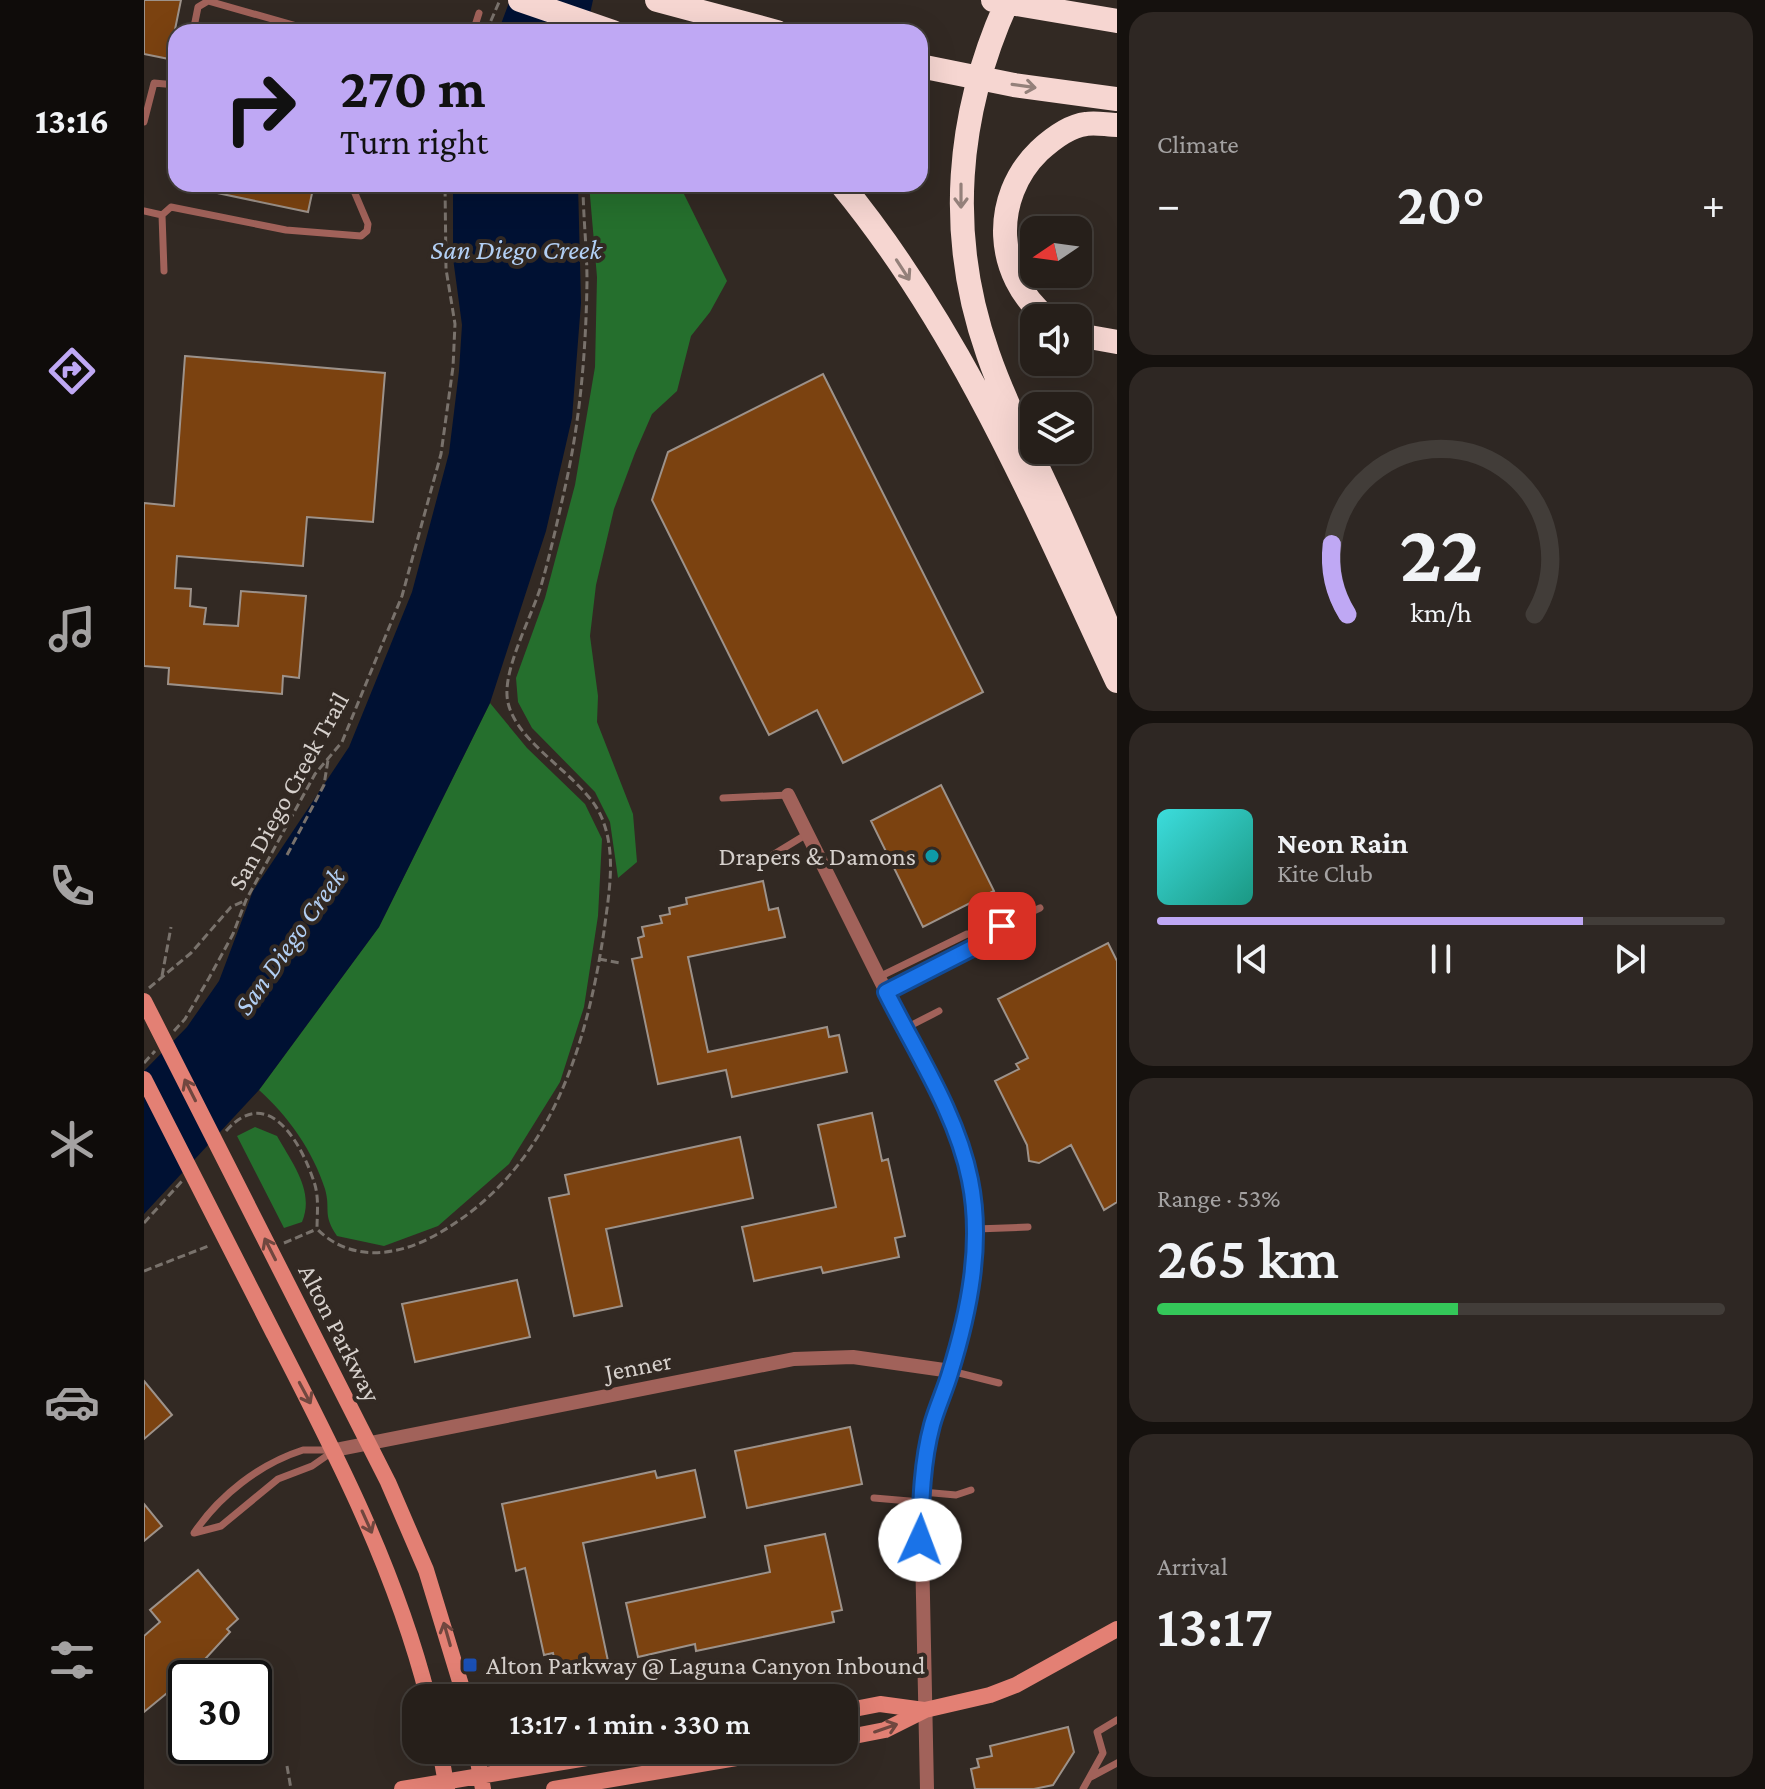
<!DOCTYPE html>
<html lang="en">
<head>
<meta charset="utf-8">
<style>
	body { margin:0; font-family:"Crimson Pro",serif; background:#2e2723; color:#f1f3f6; height:100vh; display:flex; flex-direction:column; font-size:30px; white-space:nowrap }
	* { box-sizing:border-box; margin:0 }
	p { font-size:26px; color:#a4a2a2 }
	.icon { flex:none; width:44px; height:44px; fill:none; stroke:currentColor; stroke-width:2; stroke-linecap:round; stroke-linejoin:round }
	.map { position:relative; flex:1; overflow:hidden }
	.panel { display:flex; flex-direction:column; gap:12px; padding:12px; background:#15110e; width:648px }
	.panel>* { flex:none }
	.hud { position:absolute; left:24px; top:24px; width:760px; height:168px; border-radius:24px; box-shadow:0 8px 32px #0002,0 0 0 2px #423d39; background:#bfa8f4; color:#111; overflow:hidden }
	.needle { width:52px; rotate:257deg }
	.tools { position:absolute; left:876px; top:216px; display:grid; gap:16px }
	.tools a { display:grid; place-items:center; width:72px; height:72px; border-radius:16px; background:#261f1a; box-shadow:0 8px 32px #0002,0 0 0 2px #423d39; font-size:40px }
	.speed { position:absolute; left:24px; top:1660px; display:flex; gap:16px; font-size:40px; font-weight:700; text-align:center }
	.speed>* { display:grid; place-content:center; width:104px; height:104px; border-radius:50%; background:#261f1a; box-shadow:0 8px 32px #0002,0 0 0 2px #423d39; line-height:1 }
	.speed .limit { border:4px solid #111; border-radius:12px; background:#fff; color:#111 }
	.pin { position:absolute; display:grid; place-items:center; width:68px; height:68px; color:#fff; margin:-34px; border-radius:16px; box-shadow:0 4px 12px #0006 }
	.me { position:absolute; width:88px; margin:-44px; rotate:2deg; stroke-linejoin:round; filter:drop-shadow(0 0 6px #0008) }
	.turn { display:flex; align-items:center; gap:28px; height:168px; padding:0 40px; font-size:36px }
	.turn .icon { width:104px; height:104px; stroke-width:2.5 }
	.turn b { display:block; font-size:56px; line-height:68px }
	.big { font-size:60px; font-weight:600; line-height:1.1 }
	.panel .widget { flex:1; display:flex; flex-direction:column; justify-content:center; gap:12px; min-width:0; padding:0 28px; border-radius:24px; background:#2e2723 }
	.panel .dial { align-items:center; gap:0 }
	.dial svg { height:208px; overflow:visible; fill:none; stroke:#423d39; stroke-width:7; stroke-linecap:round; text-anchor:middle }
	.dial text { fill:#f1f3f6; stroke:none }
	.song { display:flex; align-items:center; gap:24px }
	.cover { width:96px; height:96px; border-radius:12px; background:linear-gradient(135deg,hsl(180 70% 55%),hsl(170 70% 35%)) }
	.played { height:8px; border-radius:4px; background:linear-gradient(90deg,#bfa8f4 75%,#423d39 75%) }
	.keys { display:flex; justify-content:space-around; direction:ltr }
	.heat { display:flex; justify-content:space-between; align-items:center; font-size:44px; direction:ltr }
	.charge { height:12px; border-radius:6px; background:linear-gradient(90deg,#34c759 53%,#423d39 0) }
	.trip { position:absolute; left:258px; top:1684px; width:456px; height:80px; border-radius:24px; background:#261f1a; box-shadow:0 8px 32px #0002,0 0 0 2px #423d39; font-weight:600; line-height:80px; text-align:center }
	main { display:flex; flex:1; min-height:0 }
	.dock { display:flex; flex-direction:column; width:144px; justify-content:space-around; align-items:center; background:#0f0c0a; color:#a4a2a2 }
	.dock .icon { width:56px; height:56px }
	.dock .current { color:#bfa8f4 }
	.dock b { font-size:36px; color:#f1f3f6 }
	.map>svg:first-child { display:block }
	.forest { fill:#256f2d }
	.water { fill:#013 }
	.building { fill:#7b4210; stroke:#9d928a; stroke-width:2 }
	.lines { fill:none; stroke-linecap:round; stroke-linejoin:round }
	.path { stroke:#79726c; stroke-width:3; stroke-dasharray:8 4; stroke-linecap:butt }
	.lane { stroke:#a1625a; stroke-width:7 }
	.street { stroke:#a1625a; stroke-width:14 }
	.secondary { stroke:#e38074; stroke-width:16 }
	.highway { stroke:#f6d6d1; stroke-width:24 }
	.oneway { stroke:#94807a }
	.oneway2 { stroke:#70473f }
	.route-casing { stroke:#114b97; stroke-width:20 }
	.route { stroke:#1a73e8; stroke-width:14 }
	.culture-dot { fill:#0f9aa8; stroke:#322923; stroke-width:3 }
	.transit-dot { fill:#1a4fb4; stroke:#322923; stroke-width:3 }
	.labels { text-anchor:middle; stroke-width:8; stroke-linejoin:round; paint-order:stroke }
	.street-label { font-size:26px; fill:#d6d0cc; stroke:#322923 }
	.poi-label { font-size:26px; fill:#d6d0cc; stroke:#322923; text-anchor:end }
	.water-label { font-size:28px; font-style:italic; fill:#b2cff4; stroke:#322923 }
</style>
</head>
<body>
<main>
<nav class="dock">
<b>13:16</b>
<svg class="icon current" aria-label="directions" viewBox="0 0 24 24"><path d="M12 3l9 9-9 9-9-9zM9 14v-3h6M13 9l2 2-2 2"/></svg>
<svg class="icon" aria-label="music" viewBox="0 0 24 24"><path d="M9 18V5l10-2v13"/><circle cx="6" cy="18" r="3"/><circle cx="16" cy="16" r="3"/></svg>
<svg class="icon" aria-label="phone" viewBox="0 0 24 24"><path d="M5 4h4l2 5-3 2q2 4 5 5l2-3 5 2v4C11 20 4 13 5 4z"/></svg>
<svg class="icon" aria-label="climate" viewBox="0 0 24 24"><path d="M12 3v18M4 7l16 10M4 17L20 7"/></svg>
<svg class="icon" aria-label="car" viewBox="0 0 24 24"><path d="M5 17H2v-5l4-1 3-4h7l3 4 3 1v5h-3M9 17h6M6 11h13"/><circle cx="7" cy="17" r="2"/><circle cx="17" cy="17" r="2"/></svg>
<svg class="icon" aria-label="filters" viewBox="0 0 24 24"><path d="M4 7h16M4 17h16"/><circle cx="9" cy="7" r="2"/><circle cx="15" cy="17" r="2"/></svg>
</nav>
<div class="map">
<svg width="973" height="1789" viewBox="0 0 973 1789">
	<rect width="100%" height="100%" fill="#322923"/>
	<!-- forest -->
	<path class="forest" d="M 445,184 L 535,184 L 583,281 L 566,312 L 547,336 L 533,391 L 508,414 L 491,453 L 470,509 L 452,585 L 446,636 L 454,696 L 453,722 L 489,814 L 493,862 L 474,878 L 466,822 L 451,792 L 388,728 L 374,702 L 372,678 L 401,598 L 431,485 L 451,367 L 453,277 Z
		M 346,703 L 383,748 L 441,804 L 458,839 L 454,916 L 440,1007 L 416,1082 L 365,1164 L 294,1226 L 240,1246 L 193,1236 C 178,1214 187,1210 181,1189 C 169,1151 144,1116 115,1090 L 235,927 Z
		M 111,1127 L 133,1136 C 148,1163 171,1191 158,1222 L 140,1228 L 93,1136 Z"/>
	<!-- water -->
	<path class="water" d="M 366,0 L 449,0 L 442,32 L 354,32 Z
		M 309,184 L 434,184 L 437,303 L 428,418 L 402,531 L 346,703 L 235,927 L 115,1090 L 0,1214 L 0,1071 L 43,1027 L 75,981 L 109,891 L 205,747 L 268,592 L 305,453 L 315,371 L 318,325 L 309,258 Z"/>
	<!-- building -->
	<path class="building" d="M 0,0 L 37,0 L 25,59 L 0,54 Z
		M 54,184 L 170,184 L 164,212 L 54,189 Z
		M 41,356 L 241,373 L 229,522 L 163,517 L 159,566 L 33,556 L 31,588 L 47,589 L 46,606 L 62,608 L 60,624 L 94,626 L 97,591 L 162,596 L 155,678 L 139,676 L 138,694 L 24,684 L 25,668 L 0,666 L 0,503 L 30,506 Z
		M 679,374 L 839,692 L 699,763 L 673,710 L 625,735 L 508,500 L 524,452 Z
		M 797,785 L 850,891 L 779,927 L 727,821 Z
		M 619,881 L 625,910 L 634,908 L 641,937 L 544,957 L 564,1052 L 683,1027 L 685,1037 L 695,1035 L 703,1072 L 588,1097 L 582,1070 L 514,1084 L 488,959 L 498,957 L 494,938 L 500,936 L 498,927 L 518,923 L 516,916 L 526,914 L 525,908 L 543,904 L 542,898 Z
		M 964,943 L 973,961 L 973,1202 L 960,1210 L 927,1145 L 895,1163 L 885,1161 L 883,1145 L 851,1081 L 875,1069 L 872,1064 L 884,1058 L 854,999 Z
		M 728,1113 L 738,1161 L 744,1159 L 761,1236 L 751,1238 L 755,1257 L 679,1273 L 677,1267 L 610,1281 L 598,1227 L 692,1207 L 674,1125 Z
		M 596,1137 L 609,1198 L 462,1229 L 478,1306 L 430,1316 L 405,1198 L 425,1194 L 421,1175 Z
		M 373,1280 L 386,1337 L 271,1362 L 258,1304 Z
		M 0,1381 L 28,1415 L 0,1439 Z
		M 706,1427 L 718,1484 L 603,1508 L 591,1451 Z
		M 551,1470 L 561,1517 L 439,1543 L 464,1661 L 423,1670 L 421,1661 L 411,1663 L 409,1653 L 400,1655 L 381,1568 L 372,1571 L 358,1504 L 511,1471 L 513,1478 Z
		M 0,1504 L 18,1526 L 0,1541 Z
		M 681,1534 L 698,1610 L 688,1612 L 690,1622 L 552,1651 L 551,1644 L 494,1657 L 482,1603 L 626,1572 L 621,1546 Z
		M 54,1570 L 94,1619 L 83,1629 L 86,1632 L 51,1670 L 0,1712 L 0,1636 L 16,1622 L 6,1610 Z
		M 924,1727 L 930,1752 L 909,1785 L 890,1789 L 831,1789 L 827,1769 L 835,1767 L 833,1759 L 848,1756 L 846,1746 Z"/>
	<g class="lines">
		<!-- path -->
		<path class="path" d="M 342,32 L 356,0
			M 143,855 L 180,785 L 184,760
			M 455,959 L 476,963
			M 18,976 L 27,927
			M 5,988 L 47,953 L 87,907 L 102,900
			M 30,1031 L 41,1019 L 65,978 L 89,934 L 102,900 L 171,774 L 198,742 L 258,596 L 297,454 L 309,367 L 311,324 L 302,269 L 301,184
			M 0,1063 L 11,1051
			M 82,1131 C 125,1082 159,1146 171,1185 C 175,1199 173,1215 173,1229 C 205,1261 249,1257 286,1238 C 403,1177 442,1052 460,931 C 465,893 473,852 457,816 C 438,773 360,739 363,690 C 364,660 388,615 397,586 C 406,555 413,523 420,492 C 436,423 442,352 443,281 C 443,248 439,216 439,184
			M 0,1223 L 38,1181
			M 140,1243 L 173,1229
			M 0,1271 L 67,1245
			M 143,1766 L 147,1789"/>
		<!-- lane -->
		<path class="lane" d="M 49,32 L 54,7 L 64,1 L 174,32
			M 329,32 L 335,13
			M 0,122 L 10,83 L 32,85
			M 0,211 L 18,215 L 20,271
			M 18,215 L 27,207 L 142,230 L 217,236 L 223,231 L 224,224 L 207,184
			M 579,798 L 644,795
			M 622,859 L 663,834
			M 838,935 L 896,908
			M 735,977 L 823,934 L 838,935 L 832,946 L 742,992
			M 760,1029 L 795,1011
			M 832,1229 L 884,1227
			M 807,1371 L 855,1383
			M 159,1450 L 191,1450 L 168,1466 L 134,1479 L 77,1526 L 50,1533 C 75,1496 115,1464 159,1450 Z
			M 778,1492 L 812,1495 L 827,1490
			M 730,1498 L 777,1502
			M 947,1777 L 973,1763
			M 939,1789 L 959,1753 L 953,1732 L 973,1720"/>
		<!-- street -->
		<path class="street" d="M 644,795 L 815,1138 L 830,1203 L 830,1265 L 807,1371 L 788,1426 L 777,1502 L 783,1789
			M 191,1450 L 650,1359 L 709,1357 L 807,1371"/>
		<!-- secondary -->
		<path class="secondary" d="M 0,1001 L 244,1482 L 282,1570 L 321,1698
			M 0,1079 C 43,1164 87,1249 130,1334 C 191,1452 251,1568 284,1698
			M 700,1711 L 736,1704 L 780,1710
			M 700,1738 L 741,1730 L 781,1710 L 846,1695 L 872,1685 L 973,1629
			M 296,1750 L 303,1789
			M 332,1750 L 339,1789
			M 258,1789 L 491,1750
			M 410,1789 L 640,1750"/>
		<!-- highway -->
		<path class="highway" d="M 376,0 L 469,32
			M 513,0 L 633,32
			M 849,0 L 973,21
			M 864,0 C 812,114 802,235 844,354 C 861,403 886,450 908,498 C 931,547 952,598 973,648
			M 776,66 L 870,85 L 973,99
			M 697,184 C 818,331 893,510 973,681
			M 903,318 C 850,275 847,198 895,151 C 908,139 925,126 942,124 C 952,122 963,125 973,125
			M 934,335 L 973,342"/>
	</g>
	<!-- one-way arrows -->
	<defs><path id="oneway-shaft" d="M-6 0H5M1.5-3L5.5 0L1.5 3" fill="none" stroke-width="1.6" stroke-linecap="round" stroke-linejoin="round" transform="scale(2)"/></defs>
	<g class="oneway">
		<use href="#oneway-shaft" transform="translate(880 86) rotate(8)"/>
		<use href="#oneway-shaft" transform="translate(817 196) rotate(90)"/>
		<use href="#oneway-shaft" transform="translate(759 270) rotate(57)"/>
	</g>
	<g class="oneway2">
		<use href="#oneway-shaft" transform="translate(46 1090) rotate(-117)"/>
		<use href="#oneway-shaft" transform="translate(126 1249) rotate(-117)"/>
		<use href="#oneway-shaft" transform="translate(161 1393) rotate(62)"/>
		<use href="#oneway-shaft" transform="translate(223 1522) rotate(66)"/>
		<use href="#oneway-shaft" transform="translate(303 1634) rotate(-106)"/>
		<use href="#oneway-shaft" transform="translate(742 1728) rotate(-19)"/>
	</g>
	<g class="lines">
		<defs>
			<path id="route" d="M 776,1540 C 777,1502 778,1462 788,1425 C 793,1407 801,1390 806,1373 C 825,1312 839,1244 826,1180 C 813,1114 772,1052 742,992 L 832,946 L 838,935 L 858,926"/>
		</defs>
		<!-- route casing -->
		<use href="#route" class="route-casing"/>
		<!-- route -->
		<use href="#route" class="route"/>
	</g>
	<!-- markers -->
	<circle class="culture-dot" cx="788" cy="856" r="8"/>
	<rect class="transit-dot" x="318" y="1657" width="16" height="16" rx="4"/>
	<g class="labels">
		<!-- street labels -->
		<g class="street-label">
			<text transform="translate(144 791) rotate(-61)" y="9">San Diego Creek Trail</text>
			<text transform="translate(196 1333) rotate(63)" y="9">Alton Parkway</text>
			<text transform="translate(494 1366) rotate(-11)" y="9">Jenner</text>
		</g>
		<!-- poi labels -->
		<g class="poi-label">
			<text x="772" y="865">Drapers &amp; Damons</text>
			<text x="342" y="1674" text-anchor="start">Alton Parkway @ Laguna Canyon Inbound</text>
		</g>
		<!-- water labels -->
		<g class="water-label">
			<text x="372" y="259">San Diego Creek</text>
			<text transform="translate(145 941) rotate(-55)" y="10">San Diego Creek</text>
		</g>
	</g>
</svg>
<div class="tools">
<a><svg class="needle" viewBox="-14 -14 28 28"><path d="M0-13l5 13h-10z" fill="#e53935"/><path d="M0 13l5-13h-10z" fill="#a4a2a2"/></svg></a>
<a><svg class="icon" aria-label="sound" viewBox="0 0 24 24"><path d="M4 9h4l5-4v14l-5-4H4zM17 9q2 3 0 6"/></svg></a>
<a><svg class="icon" aria-label="layers" viewBox="0 0 24 24"><path d="M12 4l9 5-9 5-9-5zM3 14l9 5 9-5"/></svg></a>
</div>
<div class="speed"><div class="limit">30</div></div>
<div class="pin" style="left:858px;top:926px;background:#d93025"><svg class="icon" aria-label="arrive" viewBox="0 0 24 24"><path d="M6 21V4h12l-3 4 3 4H6"/></svg></div>
<svg class="me" style="left:776px;top:1540px" viewBox="-20 -20 40 40"><circle r="19" fill="#fff"/><path d="M0-13L10 11 0 6-10 11z" fill="#1a73e8"/></svg>
<div class="trip">13:17 · 1 min · 330 m</div>
<div class="hud">
<div class="turn"><svg class="icon" aria-label="right" viewBox="0 0 24 24"><path d="M7 20v-9h11M14 6l5 5-5 5"/></svg><div><b>270 m</b>Turn right</div></div>
</div>
</div>
<section class="panel">
<div class="widget"><p>Climate</p>
<div class="heat"><a>−</a><b class="big">20°</b><a>+</a></div>
</div>
<div class="widget dial"><svg viewBox="0 0 100 80">
<path d="M14 69A42 42 0 1 1 86 69"/>
<path d="M14 69A42 42 0 0 1 8 42" stroke="#bfa8f4"/>
<text x="50" y="56" font-size="32" font-weight="700">22</text>
<text x="50" y="72" font-size="11">km/h</text>
</svg></div>
<div class="widget">
<div class="song"><i class="cover"></i><div><b>Neon Rain</b><p>Kite Club</p></div></div>
<div class="played"></div>
<div class="keys"><svg class="icon" aria-label="previous" viewBox="0 0 24 24"><path d="M18 5L8 12l10 7zM5 5v14"/></svg><svg class="icon" aria-label="pause" viewBox="0 0 24 24"><path d="M8 5v14M16 5v14"/></svg><svg class="icon" aria-label="next" viewBox="0 0 24 24"><path d="M6 5l10 7-10 7zM19 5v14"/></svg></div>
</div>
<div class="widget"><p>Range · 53%</p><b class="big">265 km</b><div class="charge"></div></div>
<div class="widget"><p>Arrival</p><b class="big">13:17</b></div>
</section>
</main>
</body>
</html>
